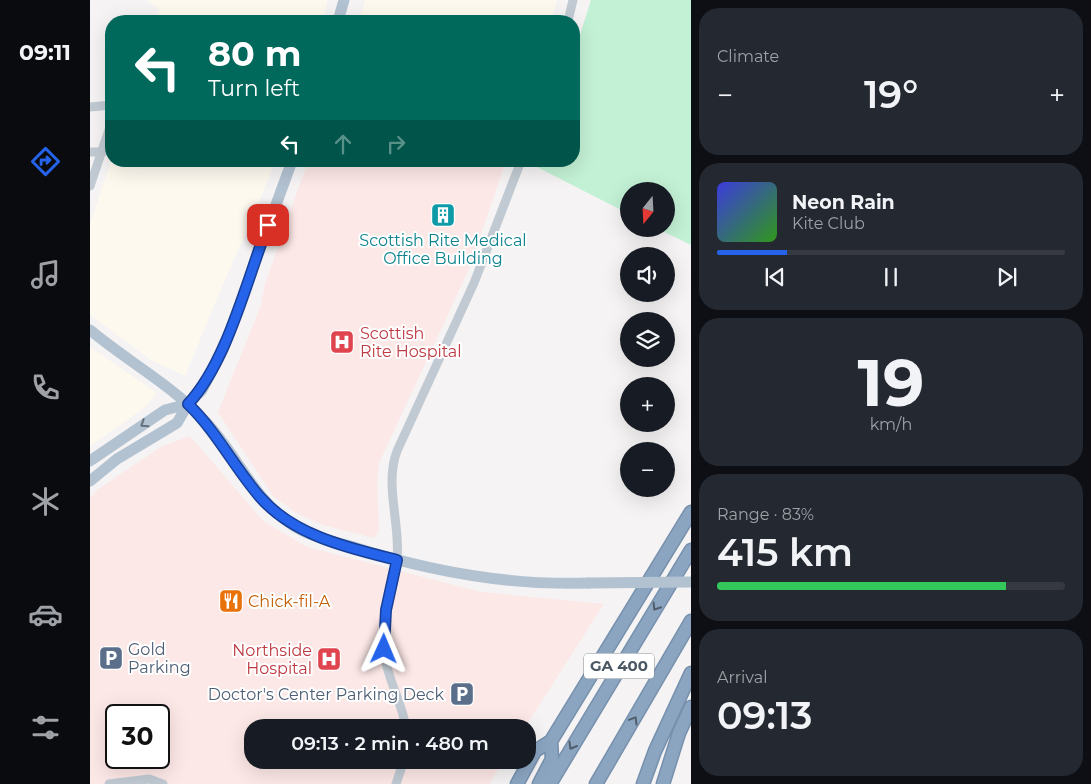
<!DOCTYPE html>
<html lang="en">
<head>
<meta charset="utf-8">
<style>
	body { margin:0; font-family:Montserrat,sans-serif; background:#242831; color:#f1f3f6; height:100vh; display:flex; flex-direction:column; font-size:19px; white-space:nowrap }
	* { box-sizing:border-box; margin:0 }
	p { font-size:16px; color:#9ea1a6 }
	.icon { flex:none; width:28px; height:28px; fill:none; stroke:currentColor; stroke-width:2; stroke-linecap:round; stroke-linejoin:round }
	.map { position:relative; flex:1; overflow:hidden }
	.details { display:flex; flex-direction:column; gap:8px; padding:8px; background:#0d0f14; width:400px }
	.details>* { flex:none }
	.banner { position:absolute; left:15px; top:15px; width:475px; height:152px; border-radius:20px; box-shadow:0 5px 20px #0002; background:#00695c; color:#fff; overflow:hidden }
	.needle { width:32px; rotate:198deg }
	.fabs { position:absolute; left:530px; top:182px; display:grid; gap:10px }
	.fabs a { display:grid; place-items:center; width:55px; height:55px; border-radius:50%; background:#171b24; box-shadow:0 5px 20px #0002; font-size:25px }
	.speed { position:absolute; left:15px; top:704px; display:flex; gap:10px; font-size:25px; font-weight:700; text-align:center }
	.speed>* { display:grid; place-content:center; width:65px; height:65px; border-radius:50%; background:#171b24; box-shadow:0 5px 20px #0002; line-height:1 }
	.speed .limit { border:2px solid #111; border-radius:8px; background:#fff; color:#111 }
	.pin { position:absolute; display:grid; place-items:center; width:42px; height:42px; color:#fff; margin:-21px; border-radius:10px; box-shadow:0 2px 8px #0006 }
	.me { position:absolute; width:55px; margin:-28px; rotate:1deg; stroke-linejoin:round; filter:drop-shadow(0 0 4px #0008) }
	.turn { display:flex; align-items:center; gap:18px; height:105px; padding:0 20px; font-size:22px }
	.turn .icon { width:65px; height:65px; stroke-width:2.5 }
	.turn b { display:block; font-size:35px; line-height:42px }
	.lanes { display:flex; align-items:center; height:48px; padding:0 20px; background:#0003; justify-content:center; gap:25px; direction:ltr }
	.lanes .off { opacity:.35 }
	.big { font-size:38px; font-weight:600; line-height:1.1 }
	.details .widget { flex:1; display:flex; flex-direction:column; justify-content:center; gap:8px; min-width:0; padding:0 18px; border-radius:20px; background:#242831 }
	.details .dial { align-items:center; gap:0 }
	.dial b { font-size:65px; line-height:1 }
	.song { display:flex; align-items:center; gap:15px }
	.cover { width:60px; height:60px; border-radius:8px; background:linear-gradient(135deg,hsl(240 70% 55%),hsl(110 70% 35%)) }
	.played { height:5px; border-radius:2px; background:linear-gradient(90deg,#2563eb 20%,#363941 20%) }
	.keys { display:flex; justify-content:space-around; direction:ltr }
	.heat { display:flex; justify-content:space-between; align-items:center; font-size:28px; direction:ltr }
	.charge { height:8px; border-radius:4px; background:linear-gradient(90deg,#34c759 83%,#363941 0) }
	.trip { position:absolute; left:154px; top:719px; width:292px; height:50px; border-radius:20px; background:#171b24; box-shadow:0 5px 20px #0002; font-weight:600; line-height:50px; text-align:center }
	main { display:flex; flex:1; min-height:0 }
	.tabs { display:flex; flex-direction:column; width:90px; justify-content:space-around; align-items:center; background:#090b0e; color:#9ea1a6 }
	.tabs .icon { width:35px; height:35px }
	.tabs .selected { color:#2563eb }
	.tabs b { font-size:22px; color:#f1f3f6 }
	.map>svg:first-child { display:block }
	.commercial { fill:#fdf9ef }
	.medical { fill:#fce8e6; fill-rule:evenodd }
	.green { fill:#c3f1d5 }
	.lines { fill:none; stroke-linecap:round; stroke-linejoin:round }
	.highway-casing { stroke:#7690ad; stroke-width:15 }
	.minor { stroke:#c1cad2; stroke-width:9 }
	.major { stroke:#b3c2d1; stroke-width:11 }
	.highway { stroke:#8ba5c1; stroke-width:12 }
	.major-bridge { stroke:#b3c2d1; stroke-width:11 }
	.oneway { stroke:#64717d }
	.oneway2 { stroke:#505e6b }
	.route-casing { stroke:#184099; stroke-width:12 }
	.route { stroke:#2563eb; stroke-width:9 }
	.labels { text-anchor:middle; stroke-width:4; stroke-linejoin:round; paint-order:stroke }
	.shield { fill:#fff; stroke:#808990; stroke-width:1 }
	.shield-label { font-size:15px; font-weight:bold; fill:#4a5661 }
	.culture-label { font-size:16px; fill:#0d838f; stroke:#fff }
	.health-label { font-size:16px; fill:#be3a42; stroke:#fff; text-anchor:start }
	.food-label { font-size:16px; fill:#c56008; stroke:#fff; text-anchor:start }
	.service-label { font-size:16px; fill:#4e5e75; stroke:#fff; text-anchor:start }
</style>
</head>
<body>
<main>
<nav class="tabs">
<b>09:11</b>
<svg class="icon selected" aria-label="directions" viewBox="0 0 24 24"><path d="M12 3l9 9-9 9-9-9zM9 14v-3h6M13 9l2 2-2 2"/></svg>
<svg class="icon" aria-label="music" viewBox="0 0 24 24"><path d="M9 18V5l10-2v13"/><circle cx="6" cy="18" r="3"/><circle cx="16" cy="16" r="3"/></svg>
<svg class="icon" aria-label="phone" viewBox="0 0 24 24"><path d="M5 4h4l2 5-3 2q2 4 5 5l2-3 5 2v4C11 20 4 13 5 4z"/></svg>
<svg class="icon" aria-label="climate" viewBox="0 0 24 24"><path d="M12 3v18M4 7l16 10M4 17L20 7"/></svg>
<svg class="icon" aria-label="car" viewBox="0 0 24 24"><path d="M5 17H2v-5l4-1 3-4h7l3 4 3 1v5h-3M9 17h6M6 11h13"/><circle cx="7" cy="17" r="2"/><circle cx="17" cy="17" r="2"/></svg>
<svg class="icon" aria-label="filters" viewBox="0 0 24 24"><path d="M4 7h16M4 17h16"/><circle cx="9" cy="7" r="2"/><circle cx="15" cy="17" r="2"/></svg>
</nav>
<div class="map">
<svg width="601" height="784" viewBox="0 0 601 784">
	<rect width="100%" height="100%" fill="#f5f3f3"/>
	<!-- commercial -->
	<path class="commercial" d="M 56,0 L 238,0 L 232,21 L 65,21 L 69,9 Z
		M 275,0 L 467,0 L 461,21 L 277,21 L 270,19 Z
		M 21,161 L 185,161 L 164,216 L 136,277 L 95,376 L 61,360 L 0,315 L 0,224 Z
		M 0,347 L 67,393 L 54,408 L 0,446 Z"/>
	<!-- medical -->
	<path class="medical" d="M 218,161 L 416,161 L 379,269 L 289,463 L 287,481 L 289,531 L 284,538 L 233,525 L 205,512 L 183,496 L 128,412 L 171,305 L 175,284 Z
		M 100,436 L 173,521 L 217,547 L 391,592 L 514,604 L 435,727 L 162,728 L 162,760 L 414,760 L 399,784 L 0,784 L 0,498 L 7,490 L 71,447 ZM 26,715 L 69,715 L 69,758 L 26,758 Z"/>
	<!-- green -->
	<path class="green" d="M 501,0 L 601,0 L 601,245 L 568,229 L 576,229 L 576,191 L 539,191 L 539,214 L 445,166 L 446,161 L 484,161 L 484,54 Z"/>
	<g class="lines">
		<defs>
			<path id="highway" d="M 427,784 L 445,751 L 461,741 L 601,512
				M 449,784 L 462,759 L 461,741
				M 460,784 L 601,550
				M 506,784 L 601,621
				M 553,784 L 565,751 L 601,673
				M 573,784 L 589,733 L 601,707"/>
		</defs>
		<!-- highway casing -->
		<use href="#highway" class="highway-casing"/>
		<!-- minor -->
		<path class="minor" d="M 478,21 L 483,0
			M 0,107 L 21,105
			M 0,152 L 13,152
			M 0,186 L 21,124
			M 316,728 C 312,701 296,677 294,651 C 291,619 304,592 307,561 C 311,525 294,485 307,451 L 384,283 L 431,161
			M 19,784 L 59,779 L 73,784
			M 306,784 L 314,760"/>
		<!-- major -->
		<path class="major" d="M 248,21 L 254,0
			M 0,330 C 37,361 80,384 113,419 C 147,453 162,499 204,526 C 220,536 241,541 260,546 C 338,571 417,586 499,583
			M 0,461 L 75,410 L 98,404
			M 0,481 L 27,459 L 87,423 L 98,404 L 112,390 L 133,350 L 202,161"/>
		<!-- highway -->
		<use href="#highway" class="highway"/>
		<!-- major-bridge -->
		<path class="major-bridge" d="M 499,583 L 601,582"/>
	</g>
	<!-- one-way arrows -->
	<defs><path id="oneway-chevron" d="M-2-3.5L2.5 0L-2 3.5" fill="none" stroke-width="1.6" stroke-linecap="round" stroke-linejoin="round" transform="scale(1.25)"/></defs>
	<use class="oneway" href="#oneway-chevron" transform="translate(54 424) rotate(147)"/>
	<g class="oneway2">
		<use href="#oneway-chevron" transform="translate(566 607) rotate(122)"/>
		<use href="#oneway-chevron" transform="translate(544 720) rotate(-59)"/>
		<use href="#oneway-chevron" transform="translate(482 746) rotate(120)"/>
	</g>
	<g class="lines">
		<defs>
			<path id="route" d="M 178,225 C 157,279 137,363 98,404 C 127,432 144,467 170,497 C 204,536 259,548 307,560 L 296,610 L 294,649"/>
		</defs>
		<!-- route casing -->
		<use href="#route" class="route-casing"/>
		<!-- route -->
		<use href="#route" class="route"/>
	</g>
	<!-- icons -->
	<defs>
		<symbol id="building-square" viewBox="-11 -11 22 22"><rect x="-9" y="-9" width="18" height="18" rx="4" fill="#0f9aa8" stroke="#fff"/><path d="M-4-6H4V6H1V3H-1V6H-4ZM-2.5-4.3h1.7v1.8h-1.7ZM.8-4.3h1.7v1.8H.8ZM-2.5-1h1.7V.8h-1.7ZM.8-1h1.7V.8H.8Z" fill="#fff"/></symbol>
		<symbol id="hospital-square" viewBox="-11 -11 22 22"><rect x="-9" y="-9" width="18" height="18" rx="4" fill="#e0444e" stroke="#fff"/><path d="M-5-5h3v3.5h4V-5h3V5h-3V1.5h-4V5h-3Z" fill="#fff"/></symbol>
		<symbol id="restaurant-square" viewBox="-11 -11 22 22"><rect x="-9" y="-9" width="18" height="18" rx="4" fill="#e8710a" stroke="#fff"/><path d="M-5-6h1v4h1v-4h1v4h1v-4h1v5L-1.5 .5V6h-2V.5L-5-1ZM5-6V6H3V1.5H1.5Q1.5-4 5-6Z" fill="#fff"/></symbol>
		<symbol id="parking-square" viewBox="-11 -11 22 22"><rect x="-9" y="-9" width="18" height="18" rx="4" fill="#5c6f8a" stroke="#fff"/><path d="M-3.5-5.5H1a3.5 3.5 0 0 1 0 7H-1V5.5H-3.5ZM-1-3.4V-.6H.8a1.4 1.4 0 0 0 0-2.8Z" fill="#fff"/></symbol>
	</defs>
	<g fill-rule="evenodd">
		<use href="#building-square" x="339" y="201" width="28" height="28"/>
		<use href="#hospital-square" x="238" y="328" width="28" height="28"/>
		<use href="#restaurant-square" x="127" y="587" width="28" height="28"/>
		<use href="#parking-square" x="7" y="644" width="28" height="28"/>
		<use href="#hospital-square" x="225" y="645" width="28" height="28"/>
		<use href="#parking-square" x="358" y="680" width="28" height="28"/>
	</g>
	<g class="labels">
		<!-- shield labels -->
		<rect class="shield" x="494" y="653.5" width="70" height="25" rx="4"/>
		<g class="shield-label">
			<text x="529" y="671">GA 400</text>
		</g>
		<!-- culture labels -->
		<g class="culture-label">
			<text x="353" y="246">Scottish Rite Medical<tspan x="353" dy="18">Office Building</tspan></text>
		</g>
		<!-- health labels -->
		<g class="health-label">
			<text x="270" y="339">Scottish<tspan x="270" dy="18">Rite Hospital</tspan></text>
			<text x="222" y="656" text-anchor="end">Northside<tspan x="222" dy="18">Hospital</tspan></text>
		</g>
		<!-- food labels -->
		<g class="food-label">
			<text x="158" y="607">Chick-fil-A</text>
		</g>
		<!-- service labels -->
		<g class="service-label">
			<text x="38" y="655">Gold<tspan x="38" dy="18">Parking</tspan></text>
			<text x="354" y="700" text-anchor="end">Doctor's Center Parking Deck</text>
		</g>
	</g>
</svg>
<div class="fabs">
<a><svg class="needle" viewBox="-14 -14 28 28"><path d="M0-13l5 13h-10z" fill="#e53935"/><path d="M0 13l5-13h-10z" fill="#9ea1a6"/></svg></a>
<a><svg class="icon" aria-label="sound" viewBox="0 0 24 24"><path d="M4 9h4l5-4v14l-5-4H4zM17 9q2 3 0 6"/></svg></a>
<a><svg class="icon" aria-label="layers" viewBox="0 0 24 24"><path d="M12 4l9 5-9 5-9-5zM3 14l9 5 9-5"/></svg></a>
<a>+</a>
<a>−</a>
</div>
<div class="speed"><div class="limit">30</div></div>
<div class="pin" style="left:178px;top:225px;background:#d93025"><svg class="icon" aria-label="arrive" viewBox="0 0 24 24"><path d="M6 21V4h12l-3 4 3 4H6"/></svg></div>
<svg class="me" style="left:294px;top:649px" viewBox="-20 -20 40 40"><path d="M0-17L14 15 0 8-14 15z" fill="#2563eb" stroke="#fff" stroke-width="4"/></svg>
<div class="trip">09:13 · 2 min · 480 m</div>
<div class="banner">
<div class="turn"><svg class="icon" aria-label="left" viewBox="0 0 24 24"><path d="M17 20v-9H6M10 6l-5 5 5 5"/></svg><div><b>80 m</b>Turn left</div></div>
<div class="lanes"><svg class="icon" aria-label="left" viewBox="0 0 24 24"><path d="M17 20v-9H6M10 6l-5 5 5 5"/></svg><svg class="icon off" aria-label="ahead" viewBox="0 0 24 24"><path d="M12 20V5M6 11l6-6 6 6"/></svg><svg class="icon off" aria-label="right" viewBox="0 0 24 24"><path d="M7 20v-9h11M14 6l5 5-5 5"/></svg></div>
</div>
</div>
<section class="details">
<div class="widget"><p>Climate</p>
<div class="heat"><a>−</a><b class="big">19°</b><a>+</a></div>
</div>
<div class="widget">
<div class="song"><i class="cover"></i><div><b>Neon Rain</b><p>Kite Club</p></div></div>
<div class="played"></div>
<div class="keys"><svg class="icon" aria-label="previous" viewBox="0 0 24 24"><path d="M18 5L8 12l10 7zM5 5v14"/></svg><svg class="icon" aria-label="pause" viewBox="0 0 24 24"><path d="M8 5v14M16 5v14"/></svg><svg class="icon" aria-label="next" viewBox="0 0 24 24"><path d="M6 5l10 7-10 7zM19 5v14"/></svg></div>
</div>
<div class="widget dial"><b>19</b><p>km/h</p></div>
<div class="widget"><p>Range · 83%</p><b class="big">415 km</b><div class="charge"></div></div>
<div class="widget"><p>Arrival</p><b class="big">09:13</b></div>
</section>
</main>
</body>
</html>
